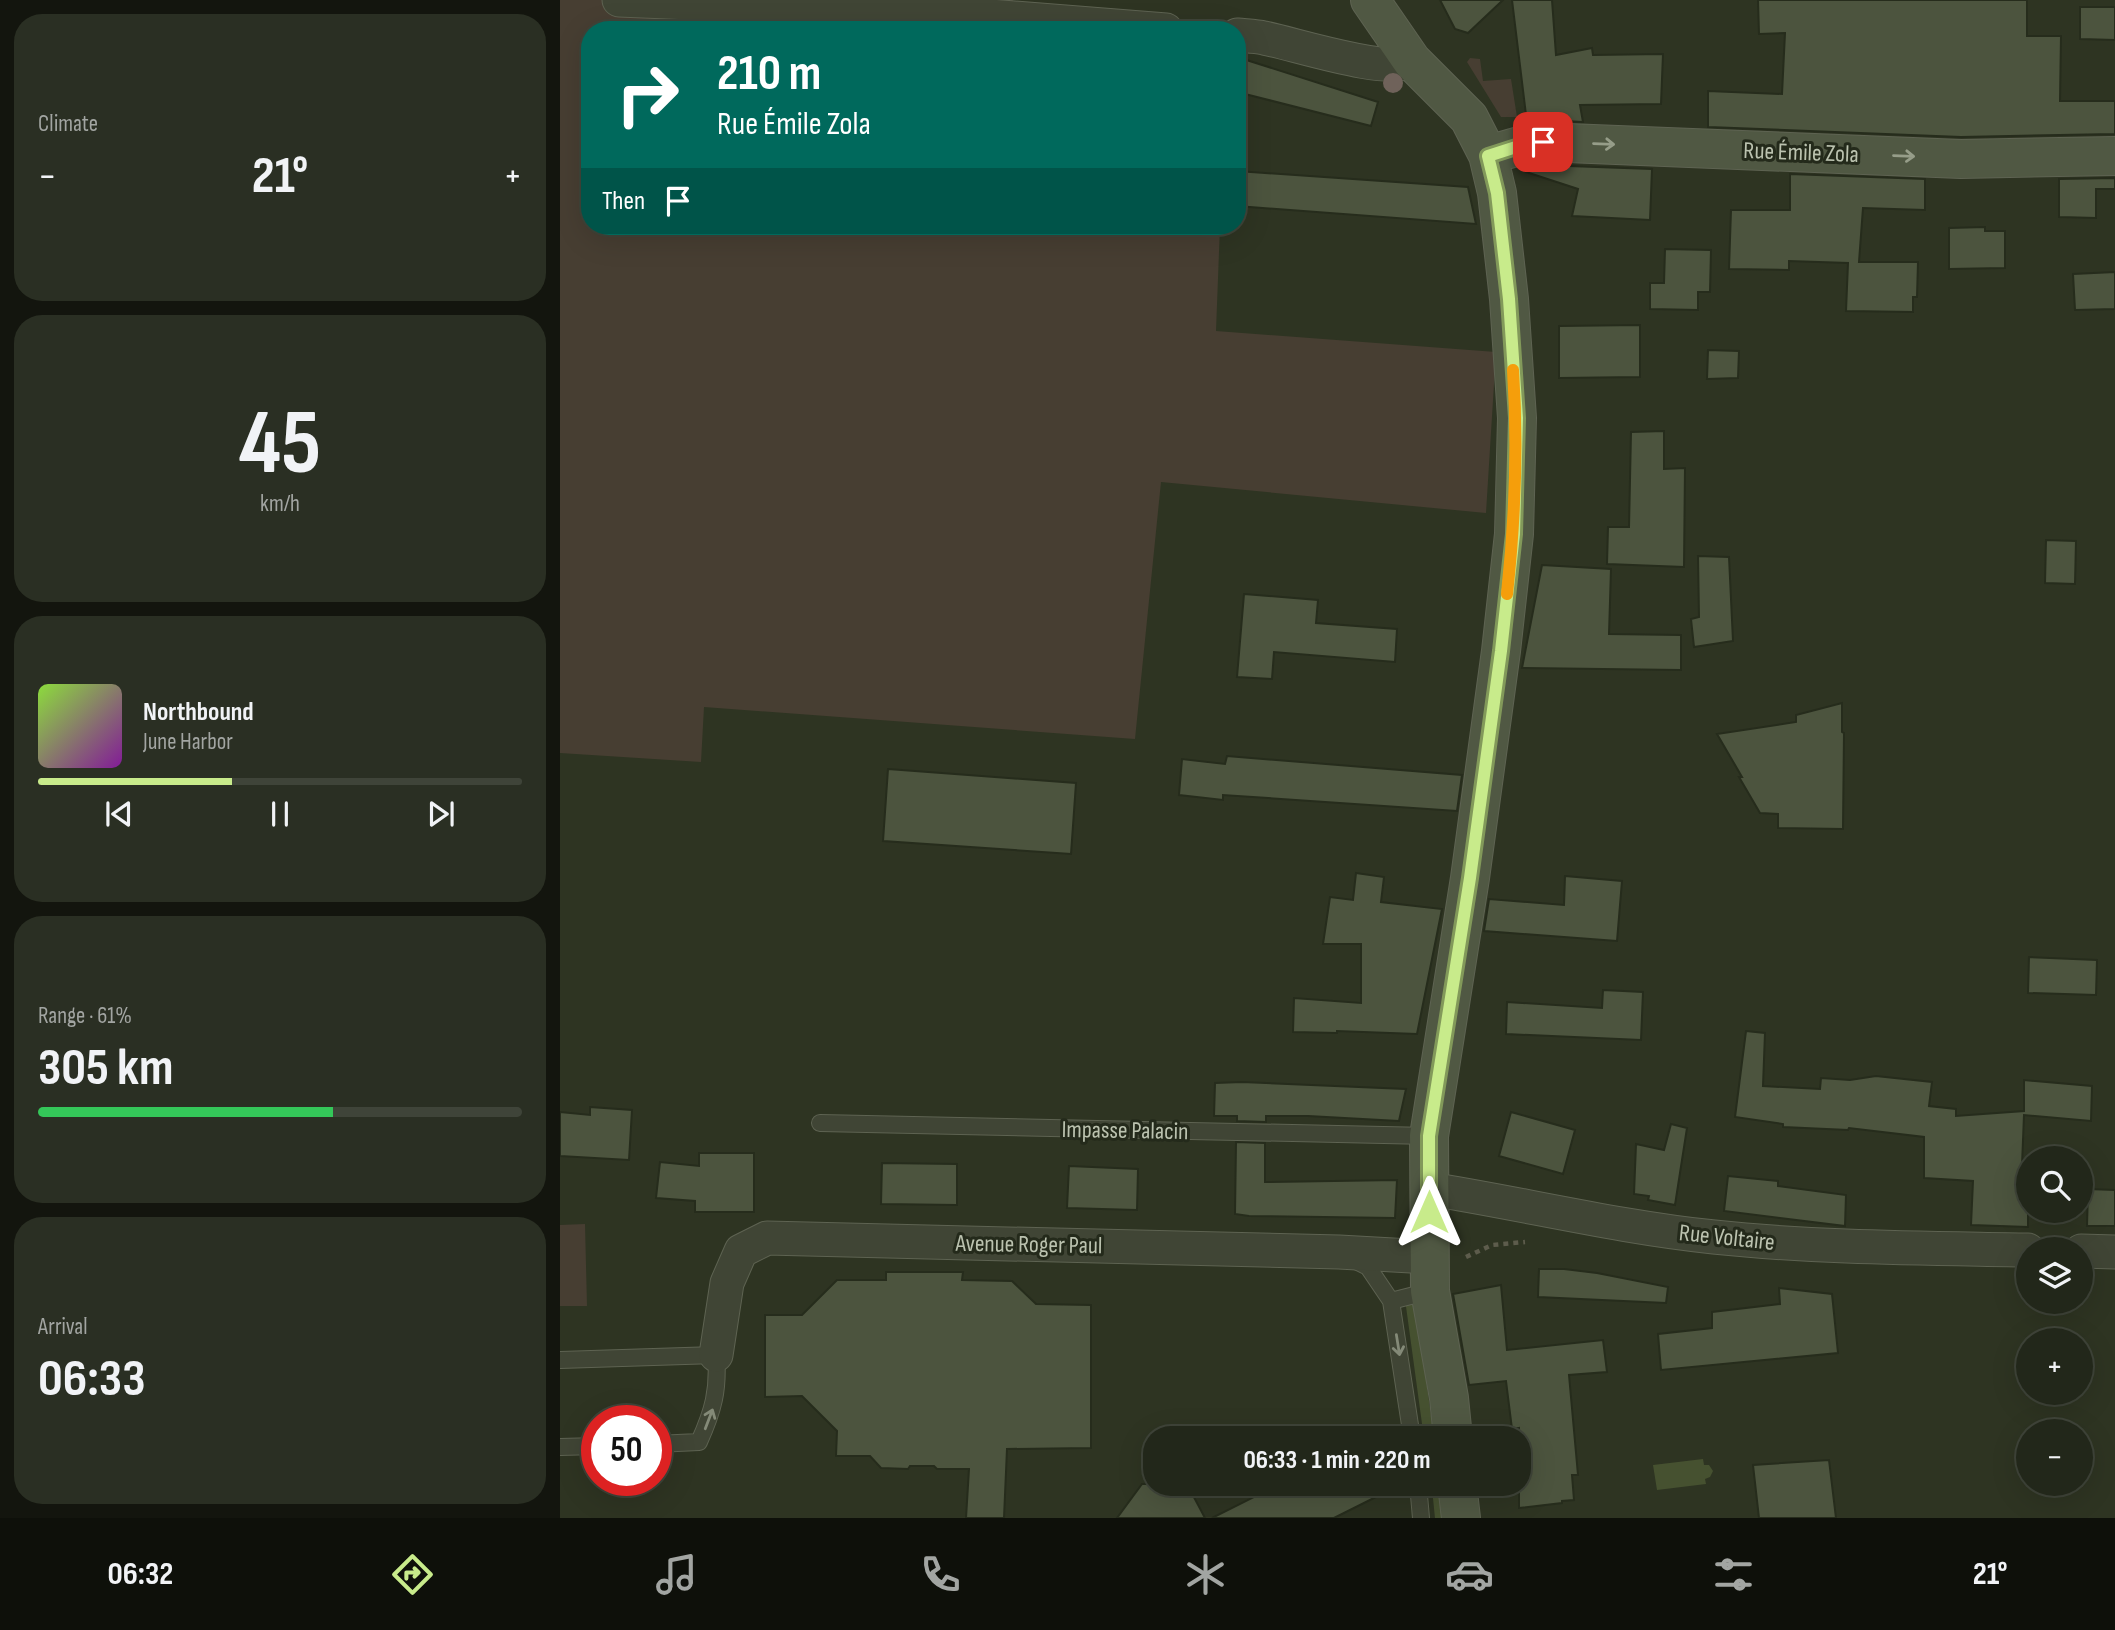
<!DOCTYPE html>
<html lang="en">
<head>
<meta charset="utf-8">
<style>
	body { margin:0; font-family:"Sofia Sans Condensed",sans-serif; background:#2a2f23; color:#f1f3f6; height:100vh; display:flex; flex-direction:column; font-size:26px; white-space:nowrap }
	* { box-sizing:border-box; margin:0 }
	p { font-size:23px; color:#a2a5a2 }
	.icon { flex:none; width:38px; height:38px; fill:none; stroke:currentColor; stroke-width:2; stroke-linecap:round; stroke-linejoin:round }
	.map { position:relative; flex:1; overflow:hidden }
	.drawer { display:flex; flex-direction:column; gap:14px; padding:14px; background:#13150e; width:560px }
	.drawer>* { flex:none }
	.banner { position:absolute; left:21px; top:21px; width:665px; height:214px; border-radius:28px; box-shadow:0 7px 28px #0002,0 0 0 2px #3f4439; background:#00695c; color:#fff; overflow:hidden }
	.tools { position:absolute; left:1456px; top:1146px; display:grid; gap:14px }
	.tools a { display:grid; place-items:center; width:77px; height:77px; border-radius:50%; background:#22271a; box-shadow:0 7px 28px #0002,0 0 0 2px #3f4439; font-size:35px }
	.speed { position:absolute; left:21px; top:1405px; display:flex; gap:14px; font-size:35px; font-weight:700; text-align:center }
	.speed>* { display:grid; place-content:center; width:91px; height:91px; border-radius:50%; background:#22271a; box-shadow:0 7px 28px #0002,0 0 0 2px #3f4439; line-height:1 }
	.speed .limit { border:10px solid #d22; background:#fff; color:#111 }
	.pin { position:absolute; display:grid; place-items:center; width:60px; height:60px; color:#fff; margin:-30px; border-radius:14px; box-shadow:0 4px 10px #0006 }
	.me { position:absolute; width:77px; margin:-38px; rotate:0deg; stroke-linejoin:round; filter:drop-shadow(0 0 5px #0008) }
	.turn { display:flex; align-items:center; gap:24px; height:147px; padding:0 21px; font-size:32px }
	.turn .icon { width:91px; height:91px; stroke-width:2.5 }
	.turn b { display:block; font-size:49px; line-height:60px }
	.then { display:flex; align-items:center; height:66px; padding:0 21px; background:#0003; gap:14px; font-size:26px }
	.big { font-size:52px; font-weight:700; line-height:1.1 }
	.drawer .card { flex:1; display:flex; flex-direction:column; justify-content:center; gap:10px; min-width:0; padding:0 24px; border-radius:28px; background:#2a2f23 }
	.drawer .dial { align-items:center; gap:0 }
	.dial b { font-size:91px; line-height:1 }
	.song { display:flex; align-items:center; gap:21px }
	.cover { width:84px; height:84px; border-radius:10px; background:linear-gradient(135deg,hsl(90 70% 55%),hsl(290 70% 35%)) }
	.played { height:7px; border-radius:4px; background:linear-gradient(90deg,#c8eb8b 40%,#3f4439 40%) }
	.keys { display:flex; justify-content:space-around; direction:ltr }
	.heat { display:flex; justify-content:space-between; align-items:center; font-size:38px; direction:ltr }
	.charge { height:10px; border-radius:5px; background:linear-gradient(90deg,#34c759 61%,#3f4439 0) }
	.trip { position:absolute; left:583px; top:1426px; width:388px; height:70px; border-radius:28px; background:#22271a; box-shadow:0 7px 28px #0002,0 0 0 2px #3f4439; font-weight:700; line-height:70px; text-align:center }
	.tab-bar { display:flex; height:112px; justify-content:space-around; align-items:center; background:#0e100a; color:#a2a5a2 }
	.tab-bar .icon { width:49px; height:49px }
	.tab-bar .on { color:#c8eb8b }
	.tab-bar b { font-size:32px; color:#f1f3f6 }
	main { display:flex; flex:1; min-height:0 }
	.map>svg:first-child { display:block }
	.green { fill:#473e32 }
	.water { fill:#465130 }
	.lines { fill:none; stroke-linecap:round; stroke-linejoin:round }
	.stream { stroke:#465130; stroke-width:10 }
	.building { fill:#4c543e; stroke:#262c1c; stroke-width:2 }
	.lane-casing { stroke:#5e6352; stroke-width:18 }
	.street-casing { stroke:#5e6352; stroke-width:35 }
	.secondary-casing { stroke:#5e6352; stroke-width:40 }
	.path { stroke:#5d5c4c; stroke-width:4.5; stroke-dasharray:5 5; stroke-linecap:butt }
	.lane { stroke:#404535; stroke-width:16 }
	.street { stroke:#404535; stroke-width:33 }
	.secondary { stroke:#505843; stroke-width:38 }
	.tree { fill:#6f625a }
	.oneway { stroke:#969d89 }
	.oneway2 { stroke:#848a78 }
	.route-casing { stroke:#82995a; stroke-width:18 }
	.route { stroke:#c8eb8b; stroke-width:12 }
	.slow { stroke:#f59e0b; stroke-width:12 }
	.labels { text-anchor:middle; stroke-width:6; stroke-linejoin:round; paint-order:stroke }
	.street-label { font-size:24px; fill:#bbc2af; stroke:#242a1b }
</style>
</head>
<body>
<main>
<section class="drawer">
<div class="card"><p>Climate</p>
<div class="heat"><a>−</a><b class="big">21°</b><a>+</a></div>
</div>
<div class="card dial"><b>45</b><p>km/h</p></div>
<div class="card">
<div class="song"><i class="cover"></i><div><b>Northbound</b><p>June Harbor</p></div></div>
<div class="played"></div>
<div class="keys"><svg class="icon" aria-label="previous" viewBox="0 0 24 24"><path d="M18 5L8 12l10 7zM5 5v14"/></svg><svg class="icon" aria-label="pause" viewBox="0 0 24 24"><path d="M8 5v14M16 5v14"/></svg><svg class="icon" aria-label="next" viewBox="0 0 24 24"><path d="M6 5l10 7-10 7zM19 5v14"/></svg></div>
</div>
<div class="card"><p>Range · 61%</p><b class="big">305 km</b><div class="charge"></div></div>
<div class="card"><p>Arrival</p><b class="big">06:33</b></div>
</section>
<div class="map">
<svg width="1555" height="1518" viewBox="0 0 1555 1518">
	<rect width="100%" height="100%" fill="#2e3422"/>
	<!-- green -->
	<path class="green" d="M 0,0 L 453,0 L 450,30 L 30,30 L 30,226 L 660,226 L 656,331 L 936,352 L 926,513 L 601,482 L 575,739 L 144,707 L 141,762 L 0,753 Z
		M 910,58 L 920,59 L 923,81 L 951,79 L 957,117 L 941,117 L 907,62 Z
		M 25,1224 L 27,1306 L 0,1306 L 0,1225 Z"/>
	<!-- water -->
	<path class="water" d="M 1143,1459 L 1144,1465 L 1149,1465 L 1153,1471 L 1150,1477 L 1145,1479 L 1146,1484 L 1097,1490 L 1093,1465 Z"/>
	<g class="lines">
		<!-- stream -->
		<path class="stream" d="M 851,1306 L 869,1438
			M 878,1498 L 880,1518"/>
	</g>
	<!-- building -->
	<path class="building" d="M 880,0 L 943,0 L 908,33 L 895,29 Z
		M 952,0 L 992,0 L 996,55 L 1032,48 L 1033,55 L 1103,54 L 1101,104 L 1020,105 L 1023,122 L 984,120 L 967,123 Z
		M 1198,0 L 1467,0 L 1467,36 L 1501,36 L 1500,101 L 1555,101 L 1555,134 L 1401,137 L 1148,127 L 1148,91 L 1222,94 L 1225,33 L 1199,34 Z
		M 1520,7 L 1555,7 L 1555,40 L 1520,39 Z
		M 677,57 L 818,102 L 811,126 L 677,92 Z
		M 981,165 L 1092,169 L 1090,220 L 1012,216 L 1018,189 L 966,172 L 967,167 Z
		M 677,171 L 908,187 L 916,224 L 677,206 Z
		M 1230,174 L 1365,179 L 1365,210 L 1303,208 L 1299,262 L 1358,262 L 1357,297 L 1353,297 L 1353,312 L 1286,311 L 1288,263 L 1229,261 L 1229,270 L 1169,269 L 1171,210 L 1230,210 Z
		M 1555,178 L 1555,189 L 1536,189 L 1536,218 L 1499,217 L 1499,179 Z
		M 1425,227 L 1425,231 L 1445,231 L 1445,268 L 1389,269 L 1389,228 Z
		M 1105,249 L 1151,250 L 1150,292 L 1138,292 L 1138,310 L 1090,309 L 1090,283 L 1104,283 Z
		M 1555,272 L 1555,309 L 1515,310 L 1513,274 Z
		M 1080,325 L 1080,377 L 999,378 L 999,326 Z
		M 1148,350 L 1179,351 L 1178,378 L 1147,379 Z
		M 1104,431 L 1104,469 L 1125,468 L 1124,567 L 1047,564 L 1048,527 L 1069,527 L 1071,432 Z
		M 1486,540 L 1516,541 L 1515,584 L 1485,583 Z
		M 1138,556 L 1169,557 L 1173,641 L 1134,647 L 1131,619 L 1139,617 Z
		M 982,565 L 1051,569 L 1049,634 L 1121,635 L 1121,670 L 962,668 Z
		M 684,594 L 758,600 L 756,623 L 837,629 L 835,662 L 714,652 L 712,679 L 677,677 Z
		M 1282,703 L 1282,732 L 1284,733 L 1283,829 L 1218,828 L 1218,814 L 1200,813 L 1179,777 L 1182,777 L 1157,734 L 1236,722 L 1236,715 Z
		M 667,756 L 902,775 L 897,811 L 663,795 L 663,800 L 619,795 L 622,759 L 665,764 Z
		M 328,769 L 516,783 L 511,854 L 323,841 Z
		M 796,873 L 824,877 L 821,902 L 882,909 L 857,1034 L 777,1031 L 777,1033 L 733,1032 L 734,998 L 801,1003 L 801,944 L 763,944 L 770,897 L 793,900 Z
		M 1005,876 L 1062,881 L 1057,941 L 924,931 L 929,899 L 1004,905 Z
		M 1469,957 L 1537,960 L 1536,995 L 1468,993 Z
		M 1043,990 L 1083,992 L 1081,1040 L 946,1034 L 947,1002 L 1042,1008 Z
		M 1186,1031 L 1205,1033 L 1203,1086 L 1260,1089 L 1261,1078 L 1290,1080 L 1316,1076 L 1372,1082 L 1369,1106 L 1396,1109 L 1396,1116 L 1464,1111 L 1464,1080 L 1532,1086 L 1531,1121 L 1464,1115 L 1461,1191 L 1468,1191 L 1468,1227 L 1411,1225 L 1413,1181 L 1364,1178 L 1364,1137 L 1289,1128 L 1288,1130 L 1223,1127 L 1223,1124 L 1175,1117 Z
		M 682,1082 L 751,1085 L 846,1089 L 839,1121 L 748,1116 L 706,1116 L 706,1122 L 677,1121 L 677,1116 L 654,1116 L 655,1083 Z
		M 30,1107 L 72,1110 L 69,1160 L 0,1156 L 0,1112 L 30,1115 Z
		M 951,1112 L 1015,1130 L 1003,1174 L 939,1156 Z
		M 1111,1124 L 1127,1128 L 1115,1205 L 1088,1200 L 1089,1196 L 1074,1194 L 1076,1144 L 1104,1150 Z
		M 676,1142 L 705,1143 L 705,1182 L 837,1180 L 835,1218 L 689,1216 L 675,1214 Z
		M 139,1153 L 194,1153 L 194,1212 L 135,1212 L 135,1201 L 96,1198 L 100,1162 L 139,1166 Z
		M 322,1163 L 397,1164 L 397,1205 L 321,1204 Z
		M 509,1166 L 578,1169 L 577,1210 L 507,1208 Z
		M 1168,1176 L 1218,1181 L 1218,1186 L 1286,1195 L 1285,1226 L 1164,1211 Z
		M 1528,1189 L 1555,1190 L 1555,1226 L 1527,1226 Z
		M 979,1269 L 1004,1269 L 1037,1273 L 1108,1287 L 1106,1303 L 978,1297 Z
		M 326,1272 L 403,1272 L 402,1280 L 452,1281 L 476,1304 L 531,1305 L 531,1448 L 447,1449 L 444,1518 L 406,1518 L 409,1469 L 377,1469 L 374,1466 L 350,1466 L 348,1469 L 321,1468 L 310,1456 L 276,1456 L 277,1431 L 242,1396 L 205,1397 L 205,1315 L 242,1315 L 277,1280 L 326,1280 Z
		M 941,1285 L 947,1350 L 1043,1340 L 1047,1372 L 1009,1375 L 1018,1475 L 1012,1475 L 1014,1500 L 1002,1501 L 1002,1503 L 959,1508 L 959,1428 L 952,1429 L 946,1381 L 909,1385 L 893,1294 Z
		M 1219,1288 L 1272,1294 L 1278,1353 L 1101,1370 L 1098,1334 L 1152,1328 L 1152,1312 L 1220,1304 Z
		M 834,1428 L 835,1438 L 812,1438 Z
		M 1269,1460 L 1276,1518 L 1199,1518 L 1193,1465 Z
		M 582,1484 L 627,1484 L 645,1518 L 557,1518 Z
		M 720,1484 L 842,1484 L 774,1518 L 652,1518 Z"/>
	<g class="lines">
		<defs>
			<path id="lane" d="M 260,1123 L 869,1136
				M 794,1260 L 808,1267 L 831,1301 L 852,1438
				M 831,1301 L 870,1291
				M 0,1360 L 156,1355 C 159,1390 153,1411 139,1442 L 96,1444
				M 0,1447 L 37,1446
				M 858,1484 L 861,1518"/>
			<path id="street" d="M 59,0 L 417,15 L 606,30
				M 677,35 C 686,36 695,36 704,38 C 735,44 828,75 852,61
				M 870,1189 C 964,1204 1058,1227 1154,1237 C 1258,1248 1363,1248 1468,1250
				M 1521,1251 L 1555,1252
				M 156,1355 L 167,1283 L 181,1251 L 207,1238 L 779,1252 L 869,1257"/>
			<path id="secondary" d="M 810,0 L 852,61 L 909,118 L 928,155 L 937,193 L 949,299 L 957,418 L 954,534 L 941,651 L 910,878 L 869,1136 L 870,1291 L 889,1398 L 893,1438
				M 928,155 L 956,147 L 983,142 L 1401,159 L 1555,156
				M 897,1484 L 901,1518"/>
		</defs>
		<!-- lane casing -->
		<use href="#lane" class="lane-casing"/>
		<!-- street casing -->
		<use href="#street" class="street-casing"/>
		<!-- secondary casing -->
		<use href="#secondary" class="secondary-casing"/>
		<!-- path -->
		<path class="path" d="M 906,1257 L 932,1245 L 965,1242"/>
		<!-- lane -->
		<use href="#lane" class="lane"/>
		<!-- street -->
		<use href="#street" class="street"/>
		<!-- secondary -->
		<use href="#secondary" class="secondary"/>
	</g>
	<!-- trees -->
	<circle class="tree" cx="833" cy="83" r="10"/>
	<!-- one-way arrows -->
	<defs><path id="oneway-shaft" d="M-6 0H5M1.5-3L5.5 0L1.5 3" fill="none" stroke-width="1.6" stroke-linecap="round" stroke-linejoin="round" transform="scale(1.75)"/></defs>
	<g class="oneway">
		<use href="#oneway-shaft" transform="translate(1044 144) rotate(2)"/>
		<use href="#oneway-shaft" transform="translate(1344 156) rotate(2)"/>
	</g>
	<g class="oneway2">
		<use href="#oneway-shaft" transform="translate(838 1345) rotate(81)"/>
		<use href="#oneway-shaft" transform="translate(149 1419) rotate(-69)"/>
	</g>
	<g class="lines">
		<defs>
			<path id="route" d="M 869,1212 L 869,1136 L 910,878 L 941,651 L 954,534 L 957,418 L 949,299 L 937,193 L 928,156 L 956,147 L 983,142"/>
		</defs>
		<!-- route casing -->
		<use href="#route" class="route-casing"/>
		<!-- route -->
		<use href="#route" class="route"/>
		<!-- slow -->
		<path class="slow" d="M 947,594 C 955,520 958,445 953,370"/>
	</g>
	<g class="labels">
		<!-- street labels -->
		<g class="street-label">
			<text transform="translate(1241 152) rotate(2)" y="8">Rue Émile Zola</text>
			<text transform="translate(565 1130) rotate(1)" y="8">Impasse Palacin</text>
			<text transform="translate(1167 1237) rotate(6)" y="8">Rue Voltaire</text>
			<text transform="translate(469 1244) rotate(1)" y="8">Avenue Roger Paul</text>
		</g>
	</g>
</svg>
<div class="tools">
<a><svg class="icon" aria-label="search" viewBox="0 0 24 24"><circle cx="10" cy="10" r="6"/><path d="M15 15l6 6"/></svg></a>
<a><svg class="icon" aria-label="layers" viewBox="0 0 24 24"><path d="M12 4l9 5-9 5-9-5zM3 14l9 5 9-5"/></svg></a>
<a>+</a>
<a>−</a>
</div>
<div class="speed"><div class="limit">50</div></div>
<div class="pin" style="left:983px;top:142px;background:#d93025"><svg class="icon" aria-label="arrive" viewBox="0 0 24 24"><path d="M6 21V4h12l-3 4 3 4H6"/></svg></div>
<svg class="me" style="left:869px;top:1212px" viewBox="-20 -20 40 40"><path d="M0-17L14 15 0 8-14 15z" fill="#c8eb8b" stroke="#fff" stroke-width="4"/></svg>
<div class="trip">06:33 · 1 min · 220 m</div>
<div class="banner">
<div class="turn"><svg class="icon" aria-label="right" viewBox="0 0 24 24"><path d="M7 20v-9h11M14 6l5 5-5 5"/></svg><div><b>210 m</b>Rue Émile Zola</div></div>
<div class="then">Then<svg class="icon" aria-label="arrive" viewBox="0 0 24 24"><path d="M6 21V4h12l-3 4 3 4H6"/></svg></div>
</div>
</div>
</main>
<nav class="tab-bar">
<b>06:32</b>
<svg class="icon on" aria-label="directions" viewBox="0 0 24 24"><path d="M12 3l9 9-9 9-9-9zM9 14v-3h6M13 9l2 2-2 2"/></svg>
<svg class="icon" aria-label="music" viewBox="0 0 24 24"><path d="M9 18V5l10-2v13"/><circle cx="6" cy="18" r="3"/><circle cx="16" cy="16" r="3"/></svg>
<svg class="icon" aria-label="phone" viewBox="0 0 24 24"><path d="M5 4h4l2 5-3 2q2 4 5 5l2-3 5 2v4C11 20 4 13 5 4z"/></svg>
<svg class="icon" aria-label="climate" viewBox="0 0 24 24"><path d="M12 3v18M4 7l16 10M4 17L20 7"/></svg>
<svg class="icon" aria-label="car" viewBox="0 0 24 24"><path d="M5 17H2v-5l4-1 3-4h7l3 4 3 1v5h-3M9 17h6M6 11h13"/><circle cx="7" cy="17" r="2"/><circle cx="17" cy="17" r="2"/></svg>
<svg class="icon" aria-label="filters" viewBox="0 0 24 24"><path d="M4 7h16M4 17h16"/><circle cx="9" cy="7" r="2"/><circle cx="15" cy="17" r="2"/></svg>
<b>21°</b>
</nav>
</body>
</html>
